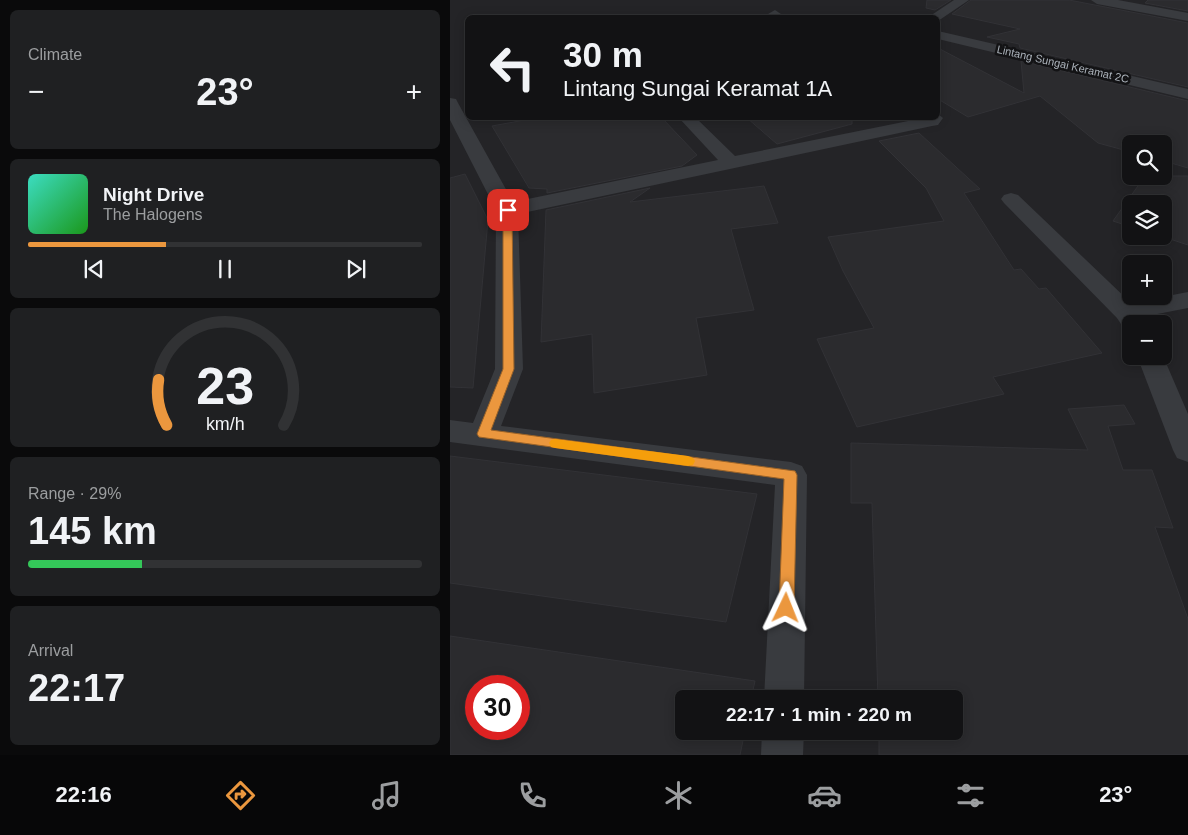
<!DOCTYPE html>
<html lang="en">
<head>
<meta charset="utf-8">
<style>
	body { margin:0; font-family:Helvetica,sans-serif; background:#1f2022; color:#f1f3f6; height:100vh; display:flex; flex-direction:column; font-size:19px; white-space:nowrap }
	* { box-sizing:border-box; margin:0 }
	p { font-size:16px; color:#9c9ea0 }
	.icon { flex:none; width:28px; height:28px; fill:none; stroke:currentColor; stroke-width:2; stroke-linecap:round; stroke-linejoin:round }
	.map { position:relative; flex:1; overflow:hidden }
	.side { display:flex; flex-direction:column; gap:10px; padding:10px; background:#0a0a0b; width:450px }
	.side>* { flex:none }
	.guide { position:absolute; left:15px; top:15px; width:475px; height:105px; border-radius:8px; box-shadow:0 2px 12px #0003,0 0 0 1px #313234; background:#121214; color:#f1f3f6; overflow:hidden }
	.fabs { position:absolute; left:672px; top:135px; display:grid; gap:10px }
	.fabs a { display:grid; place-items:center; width:50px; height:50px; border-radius:8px; background:#121214; box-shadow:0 2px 12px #0003,0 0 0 1px #313234; font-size:25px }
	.speed { position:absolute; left:15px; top:675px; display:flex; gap:10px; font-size:25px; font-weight:700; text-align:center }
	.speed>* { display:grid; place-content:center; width:65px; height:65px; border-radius:50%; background:#121214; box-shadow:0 2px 12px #0003,0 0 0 1px #313234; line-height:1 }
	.speed .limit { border:8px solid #d22; background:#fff; color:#111 }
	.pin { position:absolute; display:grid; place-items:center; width:42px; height:42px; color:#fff; margin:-21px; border-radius:10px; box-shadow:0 2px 8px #0006 }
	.me { position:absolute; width:55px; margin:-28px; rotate:2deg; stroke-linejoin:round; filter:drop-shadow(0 0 4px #0008) }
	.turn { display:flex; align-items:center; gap:18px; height:105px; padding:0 15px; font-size:22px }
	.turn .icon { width:65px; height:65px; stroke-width:2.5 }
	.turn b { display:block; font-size:35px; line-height:42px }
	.big { font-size:38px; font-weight:700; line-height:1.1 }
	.side .widget { flex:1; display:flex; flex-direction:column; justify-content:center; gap:8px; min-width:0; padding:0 18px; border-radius:8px; background:#1f2022 }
	.side .dial { align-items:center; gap:0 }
	.dial svg { height:130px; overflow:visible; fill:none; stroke:#313234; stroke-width:7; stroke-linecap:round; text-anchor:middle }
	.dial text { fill:#f1f3f6; stroke:none }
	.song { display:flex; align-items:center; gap:15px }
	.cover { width:60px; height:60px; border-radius:8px; background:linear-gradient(135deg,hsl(170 70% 55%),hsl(120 70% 35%)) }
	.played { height:5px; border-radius:2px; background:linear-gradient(90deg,#eb973e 35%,#313234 35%) }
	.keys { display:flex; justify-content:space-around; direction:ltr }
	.heat { display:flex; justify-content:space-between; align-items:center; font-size:28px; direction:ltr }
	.charge { height:8px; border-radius:4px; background:linear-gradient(90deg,#34c759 29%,#313234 0) }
	.trip { position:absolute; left:225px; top:690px; width:288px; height:50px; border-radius:8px; background:#121214; box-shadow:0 2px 12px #0003,0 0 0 1px #313234; font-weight:700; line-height:50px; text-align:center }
	.dock { display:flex; height:80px; justify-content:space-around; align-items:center; background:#070708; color:#9c9ea0 }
	.dock .icon { width:35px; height:35px }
	.dock .on { color:#eb973e }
	.dock b { font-size:22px; color:#f1f3f6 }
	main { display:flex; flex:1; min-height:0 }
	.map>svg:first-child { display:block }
	.built { fill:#242427; fill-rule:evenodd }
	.building { fill:#2b2b2e; stroke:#323236; fill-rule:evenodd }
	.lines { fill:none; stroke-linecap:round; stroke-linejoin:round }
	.minor { fill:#393b3f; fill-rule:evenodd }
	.route { fill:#eb973e; stroke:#996228 }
	.slow { fill:#f59e0b }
	.labels { text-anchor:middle; stroke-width:5; stroke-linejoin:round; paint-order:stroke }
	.far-street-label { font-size:11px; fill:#aab1b9; stroke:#131315 }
</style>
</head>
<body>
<main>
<section class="side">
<div class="widget"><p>Climate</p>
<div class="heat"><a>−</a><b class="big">23°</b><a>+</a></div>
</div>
<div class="widget">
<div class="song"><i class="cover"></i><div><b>Night Drive</b><p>The Halogens</p></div></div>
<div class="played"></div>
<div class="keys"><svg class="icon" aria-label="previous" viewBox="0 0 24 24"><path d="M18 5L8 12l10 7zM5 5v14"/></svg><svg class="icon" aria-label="pause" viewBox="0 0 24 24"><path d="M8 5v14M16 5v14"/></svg><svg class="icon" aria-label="next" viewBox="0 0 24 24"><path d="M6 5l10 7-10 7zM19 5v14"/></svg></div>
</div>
<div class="widget dial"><svg viewBox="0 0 100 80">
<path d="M14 69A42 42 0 1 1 86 69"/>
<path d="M14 69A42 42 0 0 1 9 41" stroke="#eb973e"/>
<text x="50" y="56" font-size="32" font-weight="700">23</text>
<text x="50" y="72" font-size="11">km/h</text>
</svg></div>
<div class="widget"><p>Range · 29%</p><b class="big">145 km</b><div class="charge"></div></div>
<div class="widget"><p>Arrival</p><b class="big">22:17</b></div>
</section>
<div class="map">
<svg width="738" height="755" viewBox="0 0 738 755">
	<rect width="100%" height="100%" fill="#18181a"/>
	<!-- built -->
	<path class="built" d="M 0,0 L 738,0 L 738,755 L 0,755 ZM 18,18 L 488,18 L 488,118 L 18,118 ZM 681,144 L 714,144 L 714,176 L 681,176 ZM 681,204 L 714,204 L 714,236 L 681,236 ZM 681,264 L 714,264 L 714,296 L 681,296 ZM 681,324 L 714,324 L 714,356 L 681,356 ZM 26,686 L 69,686 L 69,729 L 26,729 ZM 234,699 L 504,699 L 504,731 L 234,731 Z"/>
	<!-- building -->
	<path class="building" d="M 477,0 L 501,0 L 485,10 L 476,8 Z
		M 521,0 L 619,0 L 738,23 L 738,87 L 570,48 L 569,44 L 537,37 L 570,29 L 502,14 Z
		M 698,0 L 738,0 L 738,11 L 695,3 Z
		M 488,48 L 574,93 L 571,61 L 738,101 L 738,168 L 714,161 L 714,144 L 681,144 L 681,152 L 648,143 L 590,96 L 518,117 L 488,99 Z
		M 86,118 L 212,118 L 247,155 L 232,166 L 97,193 L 97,189 L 79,188 L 42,126 Z
		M 297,118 L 402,118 L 402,124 L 327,144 Z
		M 469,133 L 530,189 L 514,193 L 564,270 L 571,269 L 589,289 L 596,288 L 652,353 L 543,377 L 554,394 L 407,427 L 367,339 L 424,328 L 393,271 L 378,237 L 494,221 L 476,188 L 429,141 Z
		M 15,174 L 38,220 L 23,388 L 0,387 L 0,178 Z
		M 695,176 L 738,176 L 738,245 L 711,236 L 714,236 L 714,204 L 681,204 L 681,227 L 663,221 Z
		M 314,186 L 328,223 L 281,229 L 304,310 L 246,318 L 257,375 L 144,393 L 142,334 L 91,342 L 96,210 L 200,188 L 180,202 Z
		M 674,405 L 685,424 L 658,426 L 673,470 L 702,470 L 723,528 L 705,527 L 738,619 L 738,755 L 429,755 L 429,731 L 504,731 L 504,699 L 428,699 L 422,503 L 401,503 L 401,443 L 638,450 L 618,409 Z
		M 0,456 L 307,494 L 276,622 L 0,583 Z
		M 0,636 L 305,681 L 301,699 L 234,699 L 234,731 L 295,731 L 290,755 L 0,755 ZM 26,686 L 69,686 L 69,729 L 26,729 Z"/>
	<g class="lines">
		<!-- minor -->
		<path class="minor" d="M 504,0 L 519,0 L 488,21 L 488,18 L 477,18 Z
			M 641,0 L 668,0 L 738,13 L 738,21 L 647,4 Z
			M 325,10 L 337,18 L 321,18 L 318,14 Z
			M 488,31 L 738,89 L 738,99 L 488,39 Z
			M 0,98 L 6,99 L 8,103 L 63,202 L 268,160 L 229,118 L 246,118 L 285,156 L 473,118 L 488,118 L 488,114 L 493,118 L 488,125 L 482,126 L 68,214 L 73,369 L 51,426 L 341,462 L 352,466 L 357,475 L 354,699 L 314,699 L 325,485 L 0,442 L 0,420 L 23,423 L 45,369 L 46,210 L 0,120 Z
			M 561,193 L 568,195 L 681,303 L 738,292 L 738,308 L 692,317 L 697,324 L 681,324 L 681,332 L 675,330 L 667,318 L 554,203 L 551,199 L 554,195 Z
			M 687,356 L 713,356 L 738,414 L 738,462 L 727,458 L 723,450 Z
			M 312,731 L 354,731 L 353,755 L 311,755 Z"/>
	</g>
	<!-- route -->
	<path class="route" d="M 58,207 L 62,210 L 64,369 L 41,430 L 345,471 L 347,475 L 344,608 L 342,613 L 336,615 L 331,613 L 329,608 L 334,479 L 29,437 L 27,434 L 53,369 L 53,210 Z"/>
	<!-- slow -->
	<path class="slow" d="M 105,439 L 238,456 L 243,458 L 245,461 L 243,465 L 238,466 L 105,448 L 101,447 L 99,443 L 101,440 Z"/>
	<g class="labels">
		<!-- far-street labels -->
		<g class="far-street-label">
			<text transform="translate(613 64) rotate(13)" y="4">Lintang Sungai Keramat 2C</text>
		</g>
	</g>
</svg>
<div class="fabs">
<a><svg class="icon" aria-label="search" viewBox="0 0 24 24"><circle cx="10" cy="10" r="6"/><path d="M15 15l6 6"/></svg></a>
<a><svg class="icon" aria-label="layers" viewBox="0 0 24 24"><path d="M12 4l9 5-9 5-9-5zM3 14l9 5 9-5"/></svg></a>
<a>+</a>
<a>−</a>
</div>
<div class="speed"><div class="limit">30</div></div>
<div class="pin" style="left:58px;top:210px;background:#d93025"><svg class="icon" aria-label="arrive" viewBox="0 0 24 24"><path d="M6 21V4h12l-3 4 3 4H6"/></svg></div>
<svg class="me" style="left:336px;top:608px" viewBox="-20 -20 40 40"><path d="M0-17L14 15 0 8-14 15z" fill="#eb973e" stroke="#fff" stroke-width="4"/></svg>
<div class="trip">22:17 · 1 min · 220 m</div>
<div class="guide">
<div class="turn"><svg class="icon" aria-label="left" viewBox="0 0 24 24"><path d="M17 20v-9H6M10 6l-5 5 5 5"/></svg><div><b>30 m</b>Lintang Sungai Keramat 1A</div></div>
</div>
</div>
</main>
<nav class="dock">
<b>22:16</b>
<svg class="icon on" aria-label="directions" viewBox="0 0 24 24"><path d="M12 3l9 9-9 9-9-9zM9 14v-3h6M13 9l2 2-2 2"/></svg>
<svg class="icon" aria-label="music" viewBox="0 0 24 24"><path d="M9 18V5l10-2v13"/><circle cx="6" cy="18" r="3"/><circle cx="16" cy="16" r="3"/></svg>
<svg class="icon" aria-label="phone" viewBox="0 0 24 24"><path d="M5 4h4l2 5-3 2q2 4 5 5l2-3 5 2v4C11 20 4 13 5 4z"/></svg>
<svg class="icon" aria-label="climate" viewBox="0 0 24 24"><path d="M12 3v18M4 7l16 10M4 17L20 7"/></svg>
<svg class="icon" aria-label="car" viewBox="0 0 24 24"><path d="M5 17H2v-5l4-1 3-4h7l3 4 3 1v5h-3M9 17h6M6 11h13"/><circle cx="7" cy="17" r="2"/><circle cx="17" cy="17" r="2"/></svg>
<svg class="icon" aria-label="filters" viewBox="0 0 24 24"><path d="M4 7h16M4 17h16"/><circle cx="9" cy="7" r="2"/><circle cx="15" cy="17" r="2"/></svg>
<b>23°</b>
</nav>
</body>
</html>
